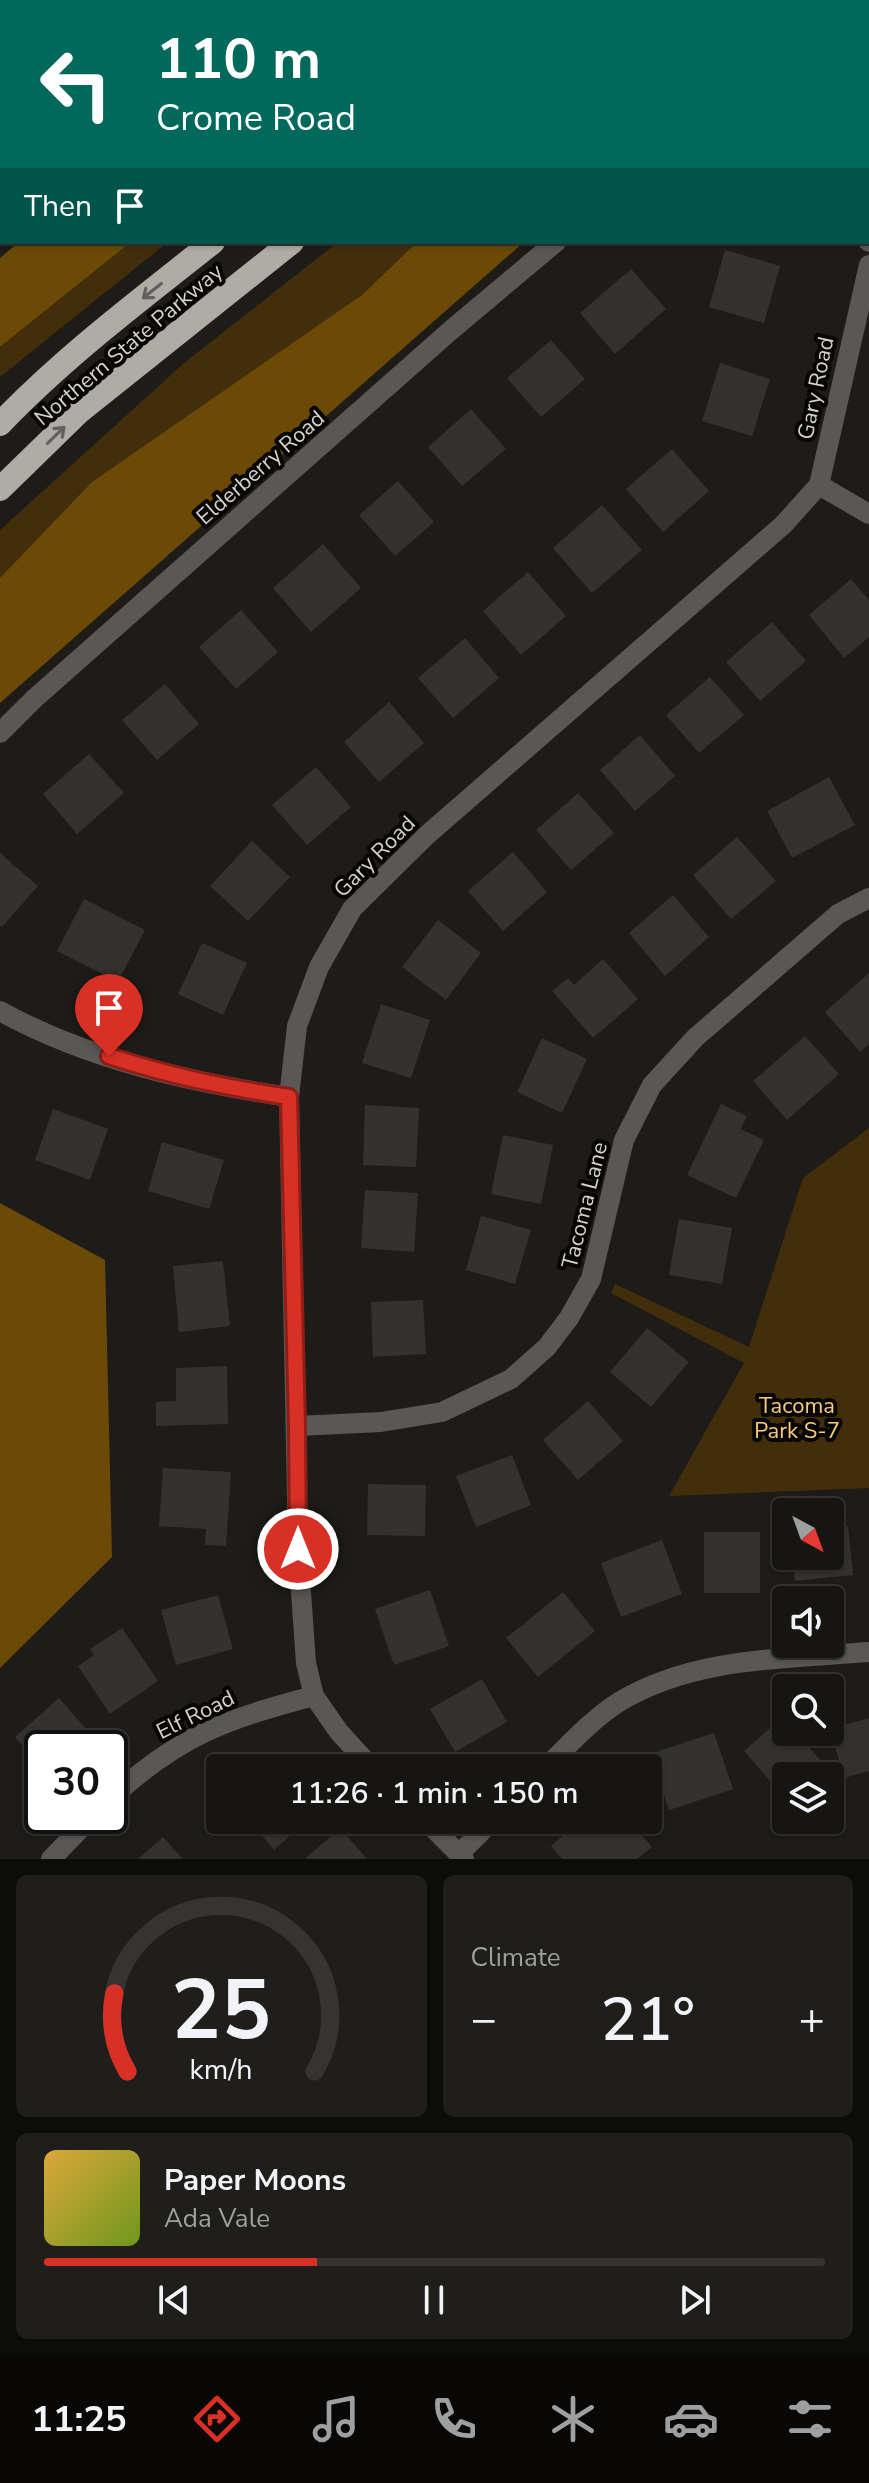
<!DOCTYPE html>
<html lang="en">
<head>
<meta charset="utf-8">
<style>
	body { margin:0; font-family:"Nunito Sans",sans-serif; background:#1f1e1b; color:#f1f3f6; height:100vh; display:flex; flex-direction:column; font-size:30px; white-space:nowrap }
	* { box-sizing:border-box; margin:0 }
	p { font-size:26px; color:#9e9f9f }
	.icon { flex:none; width:44px; height:44px; fill:none; stroke:currentColor; stroke-width:2; stroke-linecap:round; stroke-linejoin:round }
	.map { position:relative; height:1859px; overflow:hidden }
	.sheet { display:flex; flex-direction:column; gap:16px; padding:16px; background:#0c0c0a; flex:1 }
	.sheet>* { flex:none }
	.guide { position:absolute; left:0px; top:0px; width:870px; height:244px; box-shadow:0 2px 6px #0004,0 0 0 2px #353432; background:#00695c; color:#fff; overflow:hidden }
	.needle { width:52px; rotate:139deg }
	.controls { position:absolute; left:772px; top:1498px; display:grid; gap:16px }
	.controls a { display:grid; place-items:center; width:72px; height:72px; border-radius:8px; background:#161512; box-shadow:0 2px 6px #0004,0 0 0 2px #353432; font-size:40px }
	.speed { position:absolute; left:24px; top:1730px; display:flex; gap:16px; font-size:40px; font-weight:700; text-align:center }
	.speed>* { display:grid; place-content:center; width:104px; height:104px; border-radius:50%; background:#161512; box-shadow:0 2px 6px #0004,0 0 0 2px #353432; line-height:1 }
	.speed .limit { border:4px solid #111; border-radius:12px; background:#fff; color:#111 }
	.pin { position:absolute; display:grid; place-items:center; width:68px; height:68px; color:#fff; margin:-82px -34px; border-radius:50% 50% 50% 0; rotate:-45deg; box-shadow:0 0 8px #0007 }
	.pin .icon { rotate:45deg }
	.me { position:absolute; width:88px; margin:-44px; rotate:0deg; stroke-linejoin:round; filter:drop-shadow(0 0 6px #0008) }
	.turn { display:flex; align-items:center; gap:28px; height:168px; padding:0 24px; font-size:36px }
	.turn .icon { width:104px; height:104px; stroke-width:2.5 }
	.turn b { display:block; font-size:56px; line-height:68px }
	.then { display:flex; align-items:center; height:76px; padding:0 24px; background:#0003; gap:16px; font-size:30px }
	.big { font-size:60px; font-weight:600; line-height:1.1 }
	.sheet .widget { flex:1; display:flex; flex-direction:column; justify-content:center; gap:12px; min-width:0; padding:0 28px; border-radius:12px; background:#1f1e1b }
	.sheet .dial { align-items:center; gap:0 }
	.dial svg { height:208px; overflow:visible; fill:none; stroke:#353432; stroke-width:7; stroke-linecap:round; text-anchor:middle }
	.dial text { fill:#f1f3f6; stroke:none }
	.song { display:flex; align-items:center; gap:24px }
	.cover { width:96px; height:96px; border-radius:12px; background:linear-gradient(135deg,hsl(40 70% 55%),hsl(80 70% 35%)) }
	.played { height:8px; border-radius:4px; background:linear-gradient(90deg,#d93025 35%,#353432 35%) }
	.keys { display:flex; justify-content:space-around; direction:ltr }
	.heat { display:flex; justify-content:space-between; align-items:center; font-size:44px; direction:ltr }
	.sheet .tiles { flex:1; display:grid; gap:16px; grid-template-columns:1fr 1fr }
	.widget:last-child { grid-column:span 2 }
	.trip { position:absolute; left:206px; top:1754px; width:456px; height:80px; border-radius:8px; background:#161512; box-shadow:0 2px 6px #0004,0 0 0 2px #353432; font-weight:600; line-height:80px; text-align:center }
	.menu { display:flex; height:128px; justify-content:space-around; align-items:center; background:#090807; color:#9e9f9f }
	.menu .icon { width:56px; height:56px }
	.menu .selected { color:#d93025 }
	.menu b { font-size:36px; color:#f1f3f6 }
	.map>svg:first-child { display:block }
	.green { fill:#422e0b }
	.forest { fill:#6a4a06 }
	.building { fill:#34322e }
	.lines { fill:none; stroke-linecap:round; stroke-linejoin:round }
	.minor { stroke:#595856; stroke-width:20 }
	.motorway { stroke:#afaca7; stroke-width:24 }
	.oneway { stroke:#63615e }
	.route-casing { stroke:#8d1f18; stroke-width:20 }
	.route { stroke:#d93025; stroke-width:14 }
	.labels { text-anchor:middle; stroke-width:8; stroke-linejoin:round; paint-order:stroke }
	.street-label { font-size:22px; fill:#d4d3d1; stroke:#070605 }
	.park-label { font-size:22px; fill:#fbcb7d; stroke:#070605 }
</style>
</head>
<body>
<div class="map">
<svg width="869" height="1859" viewBox="0 0 869 1859">
	<rect width="100%" height="100%" fill="#1e1c18"/>
	<!-- green -->
	<path class="green" d="M 131,242 L 168,242 L 0,377 L 0,347 Z
		M 338,242 L 417,242 L 362,295 L 0,578 L 0,530 L 184,363 Z
		M 869,1128 L 869,1488 L 669,1496 L 744,1363 L 611,1293 L 615,1284 L 749,1347 L 803,1178 Z"/>
	<!-- forest -->
	<path class="forest" d="M 295,0 L 432,0 L 293,2 Z
		M 19,242 L 131,242 L 0,347 L 0,258 Z
		M 417,242 L 524,242 L 0,703 L 0,578 L 92,482 L 362,295 Z
		M 0,1203 L 105,1260 L 112,1557 L 0,1668 Z"/>
	<!-- building -->
	<path class="building" d="M 725,250 L 780,266 L 764,323 L 709,307 Z
		M 631,269 L 666,309 L 615,354 L 580,313 Z
		M 551,340 L 585,379 L 541,417 L 507,378 Z
		M 720,363 L 770,379 L 752,436 L 702,421 Z
		M 471,409 L 506,449 L 462,486 L 428,447 Z
		M 672,449 L 709,491 L 663,532 L 626,489 Z
		M 398,481 L 434,522 L 395,556 L 359,515 Z
		M 602,505 L 642,550 L 592,593 L 553,548 Z
		M 323,544 L 361,588 L 311,632 L 273,588 Z
		M 528,572 L 566,616 L 521,655 L 483,611 Z
		M 851,579 L 869,600 L 869,637 L 844,658 L 809,615 Z
		M 241,610 L 278,652 L 236,689 L 199,647 Z
		M 772,622 L 806,661 L 760,701 L 726,662 Z
		M 465,638 L 499,678 L 453,718 L 418,678 Z
		M 710,677 L 744,715 L 699,753 L 666,715 Z
		M 165,684 L 199,724 L 157,760 L 122,720 Z
		M 389,702 L 424,743 L 379,782 L 344,742 Z
		M 640,735 L 675,776 L 635,811 L 600,770 Z
		M 89,754 L 124,793 L 77,834 L 43,794 Z
		M 316,767 L 351,807 L 307,845 L 272,805 Z
		M 829,777 L 855,825 L 792,858 L 767,811 Z
		M 578,793 L 614,833 L 571,870 L 536,830 Z
		M 737,837 L 776,881 L 731,919 L 693,875 Z
		M 252,841 L 290,877 L 248,921 L 210,886 Z
		M 513,852 L 547,892 L 503,931 L 468,891 Z
		M 0,853 L 38,886 L 2,927 L 0,925 Z
		M 673,895 L 709,937 L 665,976 L 629,933 Z
		M 84,899 L 145,930 L 118,982 L 57,951 Z
		M 438,920 L 481,953 L 446,1000 L 402,967 Z
		M 202,943 L 247,963 L 223,1015 L 178,994 Z
		M 603,959 L 638,999 L 593,1038 L 552,991 L 568,978 L 574,985 Z
		M 869,973 L 869,1044 L 860,1052 L 825,1012 Z
		M 381,1004 L 430,1020 L 411,1078 L 362,1063 Z
		M 805,1036 L 839,1074 L 787,1120 L 753,1081 Z
		M 542,1038 L 587,1059 L 562,1113 L 517,1092 Z
		M 721,1104 L 747,1116 L 741,1129 L 764,1140 L 736,1198 L 687,1175 Z
		M 365,1105 L 419,1108 L 416,1167 L 363,1165 Z
		M 53,1109 L 108,1129 L 90,1180 L 35,1160 Z
		M 503,1135 L 553,1145 L 541,1204 L 491,1194 Z
		M 162,1142 L 224,1160 L 209,1209 L 148,1191 Z
		M 365,1190 L 418,1193 L 414,1252 L 361,1248 Z
		M 481,1216 L 531,1230 L 515,1284 L 466,1270 Z
		M 679,1219 L 732,1228 L 722,1284 L 669,1275 Z
		M 223,1261 L 230,1326 L 179,1332 L 173,1266 Z
		M 423,1300 L 426,1354 L 373,1357 L 371,1302 Z
		M 647,1328 L 689,1362 L 651,1407 L 610,1372 Z
		M 227,1366 L 228,1424 L 156,1426 L 156,1402 L 176,1401 L 176,1368 Z
		M 588,1401 L 623,1441 L 578,1480 L 543,1440 Z
		M 512,1455 L 531,1505 L 476,1527 L 456,1476 Z
		M 163,1468 L 231,1472 L 226,1546 L 205,1545 L 206,1529 L 159,1526 Z
		M 368,1484 L 426,1485 L 425,1536 L 367,1535 Z
		M 848,1526 L 853,1575 L 795,1581 L 792,1556 L 830,1556 L 830,1528 Z
		M 704,1532 L 760,1532 L 760,1593 L 704,1593 Z
		M 662,1540 L 682,1594 L 621,1617 L 601,1563 Z
		M 430,1590 L 449,1646 L 394,1665 L 375,1609 Z
		M 563,1592 L 595,1631 L 538,1677 L 506,1638 Z
		M 218,1595 L 233,1649 L 176,1665 L 161,1610 Z
		M 122,1628 L 158,1681 L 110,1714 L 78,1666 L 94,1655 L 90,1649 Z
		M 482,1679 L 507,1722 L 455,1752 L 430,1709 Z
		M 59,1698 L 87,1730 L 67,1748 L 42,1748 L 42,1768 L 15,1737 Z
		M 783,1717 L 786,1720 L 786,1732 L 796,1732 L 828,1769 L 820,1776 L 786,1776 L 786,1790 L 774,1777 L 770,1781 L 744,1751 Z
		M 869,1718 L 869,1771 L 844,1778 L 830,1729 Z
		M 714,1733 L 733,1789 L 669,1810 L 650,1754 Z
		M 249,1820 L 308,1820 L 274,1850 Z
		M 581,1820 L 628,1820 L 652,1847 L 637,1859 L 562,1859 L 551,1846 Z
		M 340,1828 L 367,1859 L 305,1859 Z
		M 163,1837 L 183,1859 L 138,1859 Z"/>
	<g class="lines">
		<!-- minor -->
		<path class="minor" d="M 26,0 L 28,2
			M 228,2 L 230,0
			M 0,201 L 2,199
			M 868,241 L 869,242
			M 819,485 L 869,514
			M 0,733 L 34,699 L 450,331 L 556,242
			M 0,1011 C 89,1060 189,1082 289,1097
			M 297,1426 L 381,1422 L 442,1412 L 511,1379 L 547,1347 L 569,1318 L 591,1279 L 624,1140 L 652,1085 L 695,1038 L 838,914 L 869,898
			M 372,1768 L 339,1732 L 314,1696 L 306,1663 L 298,1549 L 289,1097 L 297,1026 L 319,967 L 352,909 L 427,835 L 783,525 L 819,485 L 869,265
			M 545,1768 C 568,1746 592,1719 619,1702 C 693,1657 784,1659 869,1652
			M 110,1799 C 178,1736 226,1719 314,1696
			M 425,1820 L 464,1859
			M 459,1854 L 493,1820
			M 51,1859 L 93,1816"/>
		<!-- motorway -->
		<path class="motorway" d="M 476,2 L 478,0
			M 514,2 L 516,0
			M 575,2 L 577,0
			M 716,2 L 721,0
			M 0,424 C 64,357 140,300 213,242
			M 0,489 L 80,411 L 292,242"/>
	</g>
	<!-- one-way arrows -->
	<defs><path id="oneway-shaft" d="M-6 0H5M1.5-3L5.5 0L1.5 3" fill="none" stroke-width="1.6" stroke-linecap="round" stroke-linejoin="round" transform="scale(2)"/></defs>
	<g class="oneway">
		<use href="#oneway-shaft" transform="translate(152 291) rotate(141)"/>
		<use href="#oneway-shaft" transform="translate(56 435) rotate(-44)"/>
	</g>
	<g class="lines">
		<defs>
			<path id="route" d="M 109,1056 C 170,1076 224,1087 289,1097 L 297,1426 L 298,1549"/>
		</defs>
		<!-- route casing -->
		<use href="#route" class="route-casing"/>
		<!-- route -->
		<use href="#route" class="route"/>
	</g>
	<g class="labels">
		<!-- street labels -->
		<g class="street-label">
			<text transform="translate(128 344) rotate(-40)" y="8">Northern State Parkway</text>
			<text transform="translate(815 388) rotate(-78)" y="8">Gary Road</text>
			<text transform="translate(260 467) rotate(-41)" y="8">Elderberry Road</text>
			<text transform="translate(374 856) rotate(-45)" y="8">Gary Road</text>
			<text transform="translate(584 1205) rotate(-76)" y="8">Tacoma Lane</text>
			<text transform="translate(195 1714) rotate(-26)" y="8">Elf Road</text>
		</g>
		<!-- park labels -->
		<g class="park-label">
			<text x="797" y="1413">Tacoma<tspan x="797" dy="25">Park S-7</tspan></text>
		</g>
	</g>
</svg>
<div class="controls">
<a><svg class="needle" viewBox="-14 -14 28 28"><path d="M0-13l5 13h-10z" fill="#e53935"/><path d="M0 13l5-13h-10z" fill="#9e9f9f"/></svg></a>
<a><svg class="icon" aria-label="sound" viewBox="0 0 24 24"><path d="M4 9h4l5-4v14l-5-4H4zM17 9q2 3 0 6"/></svg></a>
<a><svg class="icon" aria-label="search" viewBox="0 0 24 24"><circle cx="10" cy="10" r="6"/><path d="M15 15l6 6"/></svg></a>
<a><svg class="icon" aria-label="layers" viewBox="0 0 24 24"><path d="M12 4l9 5-9 5-9-5zM3 14l9 5 9-5"/></svg></a>
</div>
<div class="speed"><div class="limit">30</div></div>
<div class="pin" style="left:109px;top:1056px;background:#d93025"><svg class="icon" aria-label="arrive" viewBox="0 0 24 24"><path d="M6 21V4h12l-3 4 3 4H6"/></svg></div>
<svg class="me" style="left:298px;top:1549px" viewBox="-20 -20 40 40"><circle r="17" fill="#d93025" stroke="#fff" stroke-width="3"/><path d="M0-11L8 9 0 5-8 9z" fill="#fff"/></svg>
<div class="trip">11:26 · 1 min · 150 m</div>
<div class="guide">
<div class="turn"><svg class="icon" aria-label="left" viewBox="0 0 24 24"><path d="M17 20v-9H6M10 6l-5 5 5 5"/></svg><div><b>110 m</b>Crome Road</div></div>
<div class="then">Then<svg class="icon" aria-label="arrive" viewBox="0 0 24 24"><path d="M6 21V4h12l-3 4 3 4H6"/></svg></div>
</div>
</div>
<section class="sheet">
<div class="tiles">
<div class="widget dial"><svg viewBox="0 0 100 80">
<path d="M14 69A42 42 0 1 1 86 69"/>
<path d="M14 69A42 42 0 0 1 9 39" stroke="#d93025"/>
<text x="50" y="56" font-size="32" font-weight="700">25</text>
<text x="50" y="72" font-size="11">km/h</text>
</svg></div>
<div class="widget"><p>Climate</p>
<div class="heat"><a>−</a><b class="big">21°</b><a>+</a></div>
</div>
<div class="widget">
<div class="song"><i class="cover"></i><div><b>Paper Moons</b><p>Ada Vale</p></div></div>
<div class="played"></div>
<div class="keys"><svg class="icon" aria-label="previous" viewBox="0 0 24 24"><path d="M18 5L8 12l10 7zM5 5v14"/></svg><svg class="icon" aria-label="pause" viewBox="0 0 24 24"><path d="M8 5v14M16 5v14"/></svg><svg class="icon" aria-label="next" viewBox="0 0 24 24"><path d="M6 5l10 7-10 7zM19 5v14"/></svg></div>
</div>
</div>
</section>
<nav class="menu">
<b>11:25</b>
<svg class="icon selected" aria-label="directions" viewBox="0 0 24 24"><path d="M12 3l9 9-9 9-9-9zM9 14v-3h6M13 9l2 2-2 2"/></svg>
<svg class="icon" aria-label="music" viewBox="0 0 24 24"><path d="M9 18V5l10-2v13"/><circle cx="6" cy="18" r="3"/><circle cx="16" cy="16" r="3"/></svg>
<svg class="icon" aria-label="phone" viewBox="0 0 24 24"><path d="M5 4h4l2 5-3 2q2 4 5 5l2-3 5 2v4C11 20 4 13 5 4z"/></svg>
<svg class="icon" aria-label="climate" viewBox="0 0 24 24"><path d="M12 3v18M4 7l16 10M4 17L20 7"/></svg>
<svg class="icon" aria-label="car" viewBox="0 0 24 24"><path d="M5 17H2v-5l4-1 3-4h7l3 4 3 1v5h-3M9 17h6M6 11h13"/><circle cx="7" cy="17" r="2"/><circle cx="17" cy="17" r="2"/></svg>
<svg class="icon" aria-label="filters" viewBox="0 0 24 24"><path d="M4 7h16M4 17h16"/><circle cx="9" cy="7" r="2"/><circle cx="15" cy="17" r="2"/></svg>
</nav>
</body>
</html>
